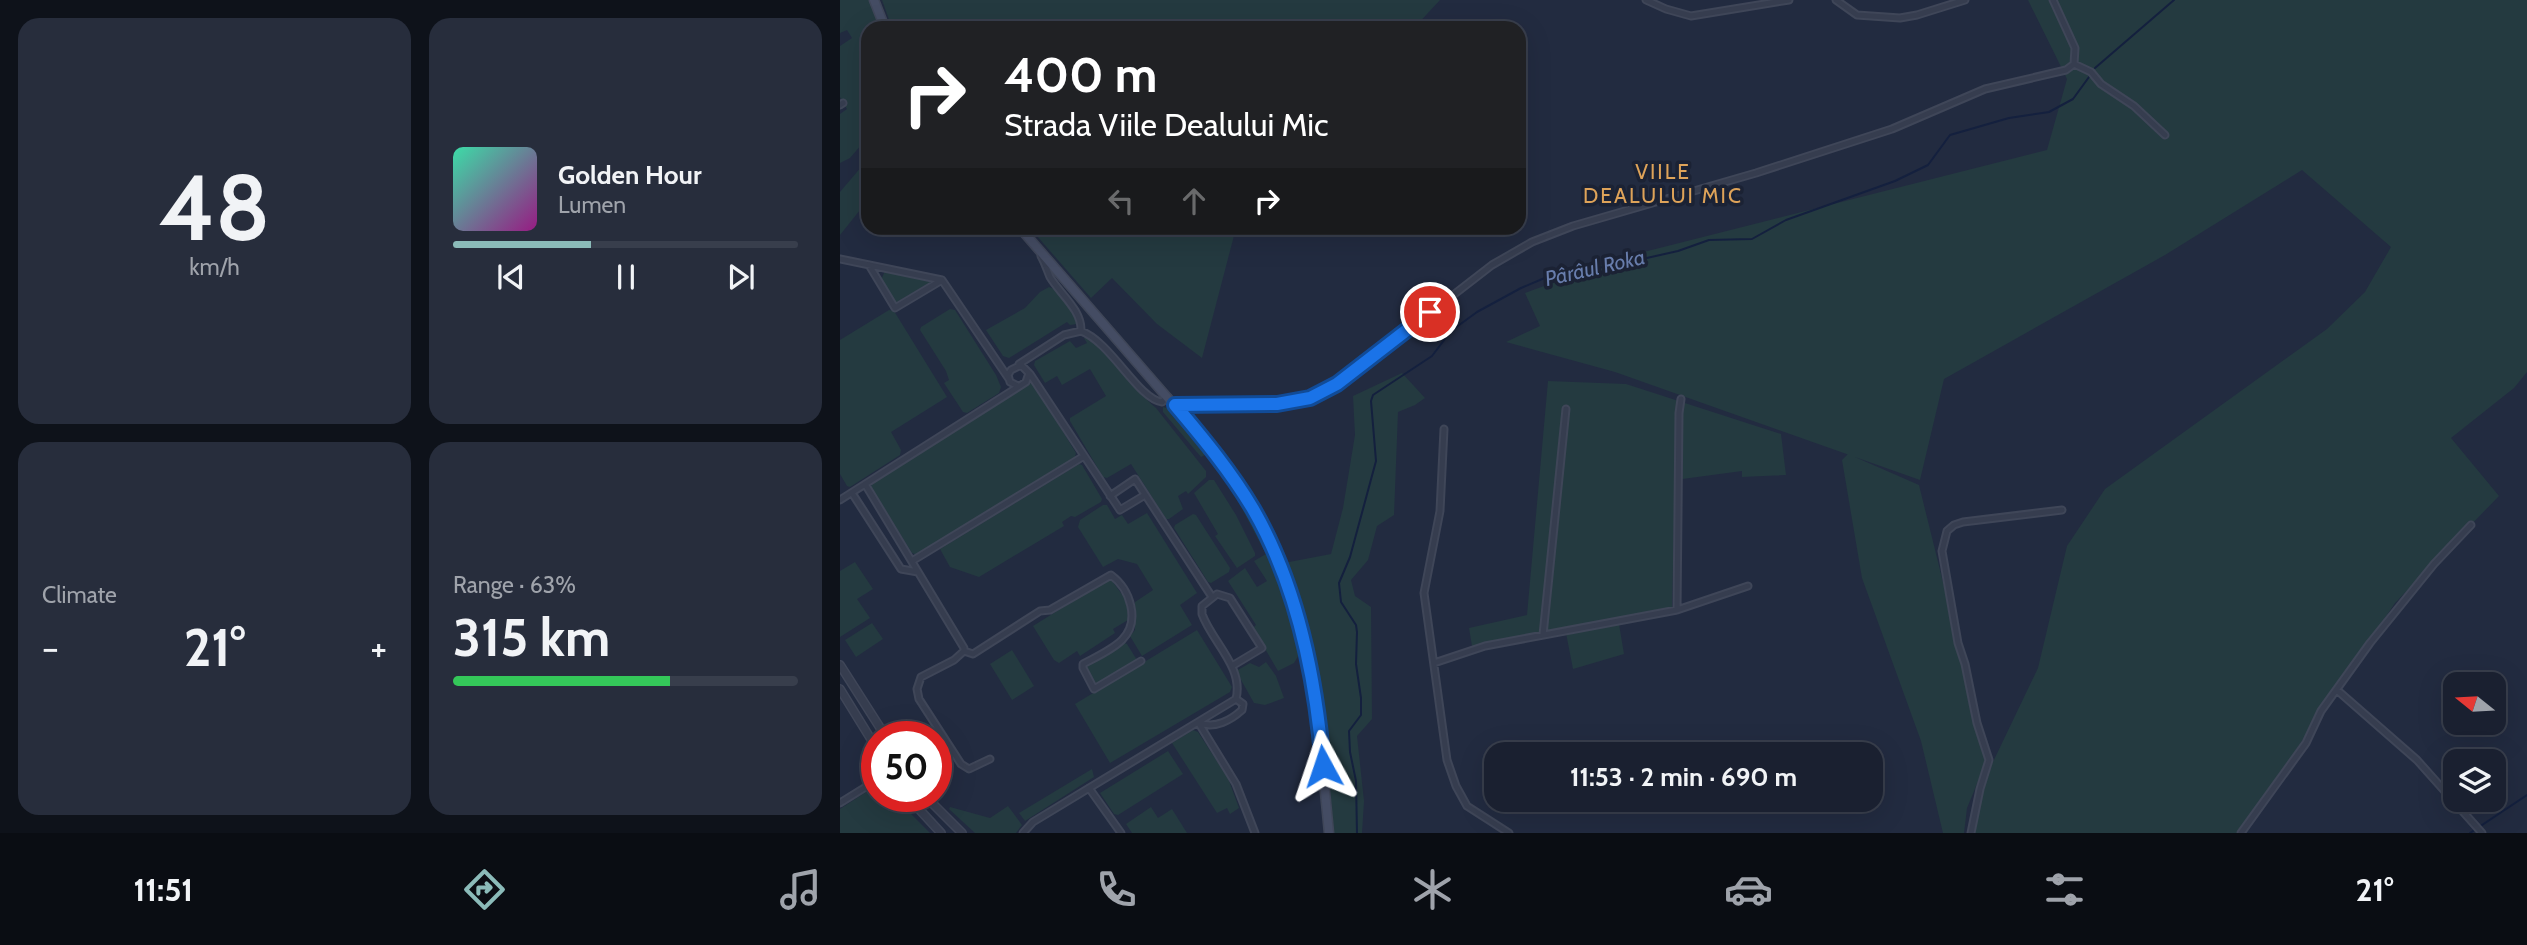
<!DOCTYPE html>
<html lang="en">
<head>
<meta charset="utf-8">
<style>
	body { margin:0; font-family:Cabin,sans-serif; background:#272d3c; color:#f1f3f6; height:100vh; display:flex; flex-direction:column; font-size:26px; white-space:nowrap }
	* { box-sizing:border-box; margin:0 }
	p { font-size:23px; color:#9fa3ab }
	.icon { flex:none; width:38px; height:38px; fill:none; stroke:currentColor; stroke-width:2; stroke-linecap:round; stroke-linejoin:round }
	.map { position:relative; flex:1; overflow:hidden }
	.drawer { display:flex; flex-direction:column; gap:18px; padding:18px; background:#0e121a; width:840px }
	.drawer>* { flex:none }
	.top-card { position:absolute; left:21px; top:21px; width:665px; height:214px; border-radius:21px; box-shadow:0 7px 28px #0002,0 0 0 2px #383e4c; background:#202124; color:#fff; overflow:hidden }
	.needle { width:46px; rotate:288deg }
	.buttons { position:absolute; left:1603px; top:672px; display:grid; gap:14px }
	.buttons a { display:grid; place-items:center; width:63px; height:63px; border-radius:14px; background:#1a2030; box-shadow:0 7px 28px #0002,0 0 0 2px #383e4c; font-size:35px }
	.speed { position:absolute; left:21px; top:721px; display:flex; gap:14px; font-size:35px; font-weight:700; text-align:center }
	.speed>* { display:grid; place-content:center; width:91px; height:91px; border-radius:50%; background:#1a2030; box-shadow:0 7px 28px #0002,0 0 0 2px #383e4c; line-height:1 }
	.speed .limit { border:10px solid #d22; background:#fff; color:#111 }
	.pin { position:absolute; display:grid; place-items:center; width:60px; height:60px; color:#fff; margin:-30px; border:4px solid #fff; border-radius:50%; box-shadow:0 2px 7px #0007 }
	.me { position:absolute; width:77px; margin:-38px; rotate:355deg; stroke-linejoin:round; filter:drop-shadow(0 0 5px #0008) }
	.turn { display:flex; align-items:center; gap:24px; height:147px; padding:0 28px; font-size:32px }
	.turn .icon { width:91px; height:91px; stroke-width:2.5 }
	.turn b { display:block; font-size:49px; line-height:60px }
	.lanes { display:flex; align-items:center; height:66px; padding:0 28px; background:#0003; justify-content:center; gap:35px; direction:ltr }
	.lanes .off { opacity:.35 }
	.big { font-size:52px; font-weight:700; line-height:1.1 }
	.drawer .card { flex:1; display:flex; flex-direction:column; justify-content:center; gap:10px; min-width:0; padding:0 24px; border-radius:21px; background:#272d3c }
	.drawer .dial { align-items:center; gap:0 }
	.dial b { font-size:91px; line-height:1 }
	.song { display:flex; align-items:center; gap:21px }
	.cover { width:84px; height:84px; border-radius:10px; background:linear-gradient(135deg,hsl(160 70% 55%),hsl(310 70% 35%)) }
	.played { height:7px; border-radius:4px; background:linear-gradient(90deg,#8bbbb9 40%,#383e4c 40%) }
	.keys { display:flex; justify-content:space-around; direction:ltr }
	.heat { display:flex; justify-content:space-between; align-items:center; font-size:38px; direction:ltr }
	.charge { height:10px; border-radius:5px; background:linear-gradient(90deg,#34c759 63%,#383e4c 0) }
	.drawer .tiles { flex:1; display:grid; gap:18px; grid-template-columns:repeat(2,1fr) }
	.trip { position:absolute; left:644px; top:742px; width:399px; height:70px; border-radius:21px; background:#1a2030; box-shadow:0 7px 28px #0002,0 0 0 2px #383e4c; font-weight:700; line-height:70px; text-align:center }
	.dock { display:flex; height:112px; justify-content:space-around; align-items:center; background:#0a0d13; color:#9fa3ab }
	.dock .icon { width:49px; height:49px }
	.dock .current { color:#8bbbb9 }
	.dock b { font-size:32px; color:#f1f3f6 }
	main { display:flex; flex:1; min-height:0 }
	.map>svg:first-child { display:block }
	.green { fill:#243a40 }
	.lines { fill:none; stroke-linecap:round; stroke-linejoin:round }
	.stream { stroke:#14203e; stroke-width:2 }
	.minor-casing { stroke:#3f4658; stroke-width:9 }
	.tertiary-casing { stroke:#3f4658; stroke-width:10 }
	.secondary-casing { stroke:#3f4658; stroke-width:11 }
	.minor { stroke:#363d4f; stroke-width:5 }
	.tertiary { stroke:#363d4f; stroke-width:7 }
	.secondary { stroke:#444c63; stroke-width:8 }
	.route-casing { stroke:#114b97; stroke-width:18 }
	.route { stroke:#1a73e8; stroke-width:12 }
	.labels { text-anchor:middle; stroke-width:7; stroke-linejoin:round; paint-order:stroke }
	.neighbourhood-label { font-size:21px; letter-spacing:2px; fill:#dea359; stroke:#1b2234 }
	.water-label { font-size:21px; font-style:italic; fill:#687dac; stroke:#1b2234 }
</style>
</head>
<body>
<main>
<section class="drawer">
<div class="tiles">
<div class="card dial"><b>48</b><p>km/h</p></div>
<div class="card">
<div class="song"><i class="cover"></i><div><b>Golden Hour</b><p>Lumen</p></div></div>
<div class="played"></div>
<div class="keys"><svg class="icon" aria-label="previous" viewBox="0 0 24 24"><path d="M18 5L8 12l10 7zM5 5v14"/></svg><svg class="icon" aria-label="pause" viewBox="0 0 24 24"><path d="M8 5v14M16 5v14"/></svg><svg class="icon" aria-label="next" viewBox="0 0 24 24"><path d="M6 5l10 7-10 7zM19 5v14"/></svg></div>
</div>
<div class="card"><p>Climate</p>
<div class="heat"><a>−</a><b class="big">21°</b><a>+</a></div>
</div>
<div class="card"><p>Range · 63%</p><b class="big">315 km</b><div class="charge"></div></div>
</div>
</section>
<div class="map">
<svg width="1687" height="833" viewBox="0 0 1687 833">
	<rect width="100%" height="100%" fill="#222b40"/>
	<!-- green -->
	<path class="green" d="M 0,0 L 29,0 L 40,28 L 28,28 L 28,137 L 10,158 L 0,163 L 0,114 L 7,109 L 0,97 L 0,46 L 12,38 L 7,30 L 0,33 Z
		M 42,0 L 600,0 L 574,28 L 52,28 Z
		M 1188,0 L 1687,0 L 1687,372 L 1674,388 L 1611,438 L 1659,496 L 1555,603 L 1400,833 L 1135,833 L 1137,812 L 1152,764 L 1198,668 L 1227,546 L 1265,489 L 1487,329 L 1525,292 L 1551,247 L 1462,170 L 1325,255 L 1104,379 L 1080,480 L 775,372 L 666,342 L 700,326 L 685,293 L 780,258 L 1207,150 L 1227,79 Z
		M 28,159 L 28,200 L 0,235 L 0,192 Z
		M 190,228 L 396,228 L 362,358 L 317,324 L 272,278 L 251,298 Z
		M 45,271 L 93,281 L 55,303 L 41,280 Z
		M 209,287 C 224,291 234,310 237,324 L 230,325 L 227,322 L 169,358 L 163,356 L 146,330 L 185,308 L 200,292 Z
		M 110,309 L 115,310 L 156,375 L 161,387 L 159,393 L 127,413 L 123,412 L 104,383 L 109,380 L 106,371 L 80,330 L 81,327 Z
		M 49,310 L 54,311 L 107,397 L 51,432 L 61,450 L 60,455 L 10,487 L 7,486 L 0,474 L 0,340 Z
		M 247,337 C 274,357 291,387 316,408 L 366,471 L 366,477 L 348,494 L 346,491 L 338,496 L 343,509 L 329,519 L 326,519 L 291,464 L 267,478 L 263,477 L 230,421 L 230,418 L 266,396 L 250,369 L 222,385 L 217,376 L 205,383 L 194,365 L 195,361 L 230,341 L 236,348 L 247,343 L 244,338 Z
		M 562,373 L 585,398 L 575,405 L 558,412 L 554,515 L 537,526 L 528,560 L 511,580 L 515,596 L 531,607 L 532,719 L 517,736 L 524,801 L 522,833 L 494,833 C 485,740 480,651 444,563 L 491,554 L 503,508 L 515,435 L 513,396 Z
		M 708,381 L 786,384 L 941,434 L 946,475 L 902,477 L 902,471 L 835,480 L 832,607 L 778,618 L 784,654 L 733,669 L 725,628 L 632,646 L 629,628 L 687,615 Z
		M 189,383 L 194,384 L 236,453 L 235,457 L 77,555 L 72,553 L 31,487 L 32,483 Z
		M 323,407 L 330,409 C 353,439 379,466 400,498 C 431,545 446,599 460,653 L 454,663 L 438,671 L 413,628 L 416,625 L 388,581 L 405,568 L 417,587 L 427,581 L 414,561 L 426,554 L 390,486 L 365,455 L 361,457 L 323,412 Z
		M 1008,454 L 1079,485 L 1147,760 L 1127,808 L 1124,833 L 1103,833 L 1081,741 L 1022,578 L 1002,460 Z
		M 239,464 L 242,465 L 262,499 L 261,502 L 235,517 L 231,516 L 222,522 L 224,526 L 139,577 L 110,567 L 100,549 Z
		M 369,480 L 374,480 L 396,515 L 415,553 L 415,556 L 397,568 L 375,536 L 378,534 L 354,493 Z
		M 263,505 L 267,505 L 275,519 L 282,515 L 288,524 L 307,513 L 357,593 L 340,605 L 352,625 L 302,656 L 290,636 L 295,630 L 295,602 L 313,590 L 297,564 L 278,559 L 263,567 L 238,527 L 240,520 Z
		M 353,514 L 356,515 L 390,568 L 389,572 L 371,583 L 368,582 L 334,528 L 335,525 Z
		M 15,562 L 33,589 L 17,599 L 30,618 L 0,637 L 0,571 Z
		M 270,578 L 289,604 L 288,620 L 273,629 L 275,633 L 240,656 L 237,651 L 219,663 L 214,660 L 193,626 Z
		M 32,623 L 43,639 L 16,657 L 5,640 Z
		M 357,630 L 392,687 L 390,692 L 270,763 L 235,704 Z
		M 282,642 L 287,644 L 297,660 L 257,685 L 246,668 L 247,664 Z
		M 172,650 L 194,686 L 172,700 L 150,664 Z
		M 426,662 L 436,676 L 444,698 L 425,705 L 414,703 L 396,671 L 410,663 L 419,667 Z
		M 353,730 L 358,732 L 388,778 L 399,808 L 390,814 L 387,808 L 377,813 L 332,743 Z
		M 328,751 L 343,774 L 278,815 L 274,814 L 260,793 Z
		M 252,769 L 254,777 L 185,821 L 179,813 Z
		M 37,785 L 37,796 L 58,796 L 67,810 L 90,833 L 0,833 L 0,809 Z
		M 168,806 L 182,825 L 176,833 L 135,833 L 109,809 L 110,807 L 150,818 Z
		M 311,807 L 318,818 L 332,809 L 347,833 L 292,833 L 286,824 Z"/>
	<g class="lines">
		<!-- stream -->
		<path class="stream" d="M 1255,68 L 1334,0
			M 517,833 L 516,781 L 510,752 L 509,731 L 521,715 L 521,698 L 516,664 L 517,632 L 516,625 L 501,602 L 499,583 L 510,557 L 536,461 L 531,401 L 533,395 L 592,356 L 611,331 L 637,312 L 681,288 L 707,277 L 780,264 L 838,251 L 869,240 L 912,239 L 946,220 L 1055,181 L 1088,165 L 1110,135 L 1169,118 L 1209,112 L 1233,99 L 1249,77
			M 1630,833 L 1687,795"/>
		<defs>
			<path id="minor" d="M 806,0 L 826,9 L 851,16 L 949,0
				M 996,0 L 1017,15 L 1060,18 L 1077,15 L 1125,0
				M 1234,64 L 1251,72 L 1261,84 L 1294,106 L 1325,135
				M 0,105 L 3,103
				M 201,256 C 205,263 207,270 210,277 C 220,294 242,310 241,331
				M 0,259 L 102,280 L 169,379
				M 29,265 L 55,308 L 102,280
				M 179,364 L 224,335 L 241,331 C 271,342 298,399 322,402 L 328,397
				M 190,374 L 280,510 L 305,495
				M 335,405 L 437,404 L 470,398 L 497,385 L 652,265 L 692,242 L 733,226 L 916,173 L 1052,129 L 1145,89 L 1226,70 L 1234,64 L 1235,48 L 1213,0
				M 604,429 L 600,511 L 584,593 L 607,760 L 616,786 L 627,806 L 669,833
				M 25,484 L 124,648 L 124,651
				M 12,493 L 61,569 L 78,572
				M 270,496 L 295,479 L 372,597
				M 0,500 L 186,382 L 189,373 L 181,365 L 171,370 L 168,375 L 170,382 L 178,386
				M 72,561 L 244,456
				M 837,610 L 839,413 L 841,399
				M 703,635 L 726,409
				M 124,651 L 133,654 L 200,611 L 210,610 L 271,575 C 290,589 301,621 282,640 C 272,650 256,657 243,664 L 243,668 L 254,689 L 301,661
				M 124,651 L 114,660 L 81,677 L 77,689 L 79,699 L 121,764 L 129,769 L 150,759
				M 594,663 L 645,646 L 837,610 L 908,586
				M 392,666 L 422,648 L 390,598 L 377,594 L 362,606 L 362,614 C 372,642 404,667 396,699
				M 1497,690 L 1577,760 L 1642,833
				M 358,722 L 396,784 L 415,833
				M 360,723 C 375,729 391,720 402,710 L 403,704 L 396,699
				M 249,788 L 281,833
				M 0,803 L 37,780
				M 183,833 L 193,822 L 396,699
				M 1131,833 L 1140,789 L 1149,760 L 1137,723 L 1125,664 L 1118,643 L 1102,551 L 1107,531 L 1114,525 L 1123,522 L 1222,510
				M 1401,833 L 1466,743 L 1481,711 L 1530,643 L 1594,564 L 1631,525"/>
			<path id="tertiary" d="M 0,665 L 46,737
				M 0,689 L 37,749
				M 67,796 L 101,833
				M 85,796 L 122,833"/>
			<path id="secondary" d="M 34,0 L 45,28
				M 180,228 L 359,434 L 413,509 L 445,580 L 467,654 L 476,700 L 489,833"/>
		</defs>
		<!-- minor casing -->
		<use href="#minor" class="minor-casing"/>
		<!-- tertiary casing -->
		<use href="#tertiary" class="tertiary-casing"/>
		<!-- secondary casing -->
		<use href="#secondary" class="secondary-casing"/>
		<!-- minor -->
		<use href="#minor" class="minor"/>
		<!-- tertiary -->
		<use href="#tertiary" class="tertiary"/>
		<!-- secondary -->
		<use href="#secondary" class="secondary"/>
	</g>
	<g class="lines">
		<defs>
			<path id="route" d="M 483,766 C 476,679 457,585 413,509 C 391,472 363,438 335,405 L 437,404 L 470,398 L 497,384 L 590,312"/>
		</defs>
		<!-- route casing -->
		<use href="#route" class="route-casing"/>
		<!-- route -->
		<use href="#route" class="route"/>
	</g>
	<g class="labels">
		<!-- neighbourhood labels -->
		<g class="neighbourhood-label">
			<text x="823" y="179">VIILE<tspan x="823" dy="24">DEALULUI MIC</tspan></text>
		</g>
		<!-- water labels -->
		<g class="water-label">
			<text transform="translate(755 268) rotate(-13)" y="7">Pârâul Roka</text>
		</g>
	</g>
</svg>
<div class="buttons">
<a><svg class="needle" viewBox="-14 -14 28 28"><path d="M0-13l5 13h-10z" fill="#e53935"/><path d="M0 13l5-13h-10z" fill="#9fa3ab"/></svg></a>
<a><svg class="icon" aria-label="layers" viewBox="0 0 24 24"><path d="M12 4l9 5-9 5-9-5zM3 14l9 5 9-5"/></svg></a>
</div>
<div class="speed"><div class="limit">50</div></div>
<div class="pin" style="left:590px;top:312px;background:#d93025"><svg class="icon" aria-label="arrive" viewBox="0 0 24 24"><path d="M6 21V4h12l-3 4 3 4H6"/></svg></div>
<svg class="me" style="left:483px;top:766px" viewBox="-20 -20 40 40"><path d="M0-17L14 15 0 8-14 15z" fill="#1a73e8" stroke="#fff" stroke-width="4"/></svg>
<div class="trip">11:53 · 2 min · 690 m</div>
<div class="top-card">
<div class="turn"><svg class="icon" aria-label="right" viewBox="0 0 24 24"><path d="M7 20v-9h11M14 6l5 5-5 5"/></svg><div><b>400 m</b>Strada Viile Dealului Mic</div></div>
<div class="lanes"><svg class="icon off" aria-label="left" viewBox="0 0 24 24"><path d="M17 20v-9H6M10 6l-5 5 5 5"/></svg><svg class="icon off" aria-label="ahead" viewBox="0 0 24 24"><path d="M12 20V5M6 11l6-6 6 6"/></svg><svg class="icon" aria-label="right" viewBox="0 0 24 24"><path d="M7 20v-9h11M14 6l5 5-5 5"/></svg></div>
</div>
</div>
</main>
<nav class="dock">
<b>11:51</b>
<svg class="icon current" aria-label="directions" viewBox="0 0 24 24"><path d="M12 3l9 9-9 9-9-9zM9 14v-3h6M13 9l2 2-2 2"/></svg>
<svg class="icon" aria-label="music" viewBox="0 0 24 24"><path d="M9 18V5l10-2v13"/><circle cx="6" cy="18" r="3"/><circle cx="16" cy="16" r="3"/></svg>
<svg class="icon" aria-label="phone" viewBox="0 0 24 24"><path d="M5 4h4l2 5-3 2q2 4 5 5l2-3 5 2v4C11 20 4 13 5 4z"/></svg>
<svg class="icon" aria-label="climate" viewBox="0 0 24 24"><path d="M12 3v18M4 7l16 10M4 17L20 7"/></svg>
<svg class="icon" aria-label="car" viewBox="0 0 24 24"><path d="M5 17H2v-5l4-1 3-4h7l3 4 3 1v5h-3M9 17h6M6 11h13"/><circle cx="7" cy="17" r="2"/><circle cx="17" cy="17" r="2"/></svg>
<svg class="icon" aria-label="filters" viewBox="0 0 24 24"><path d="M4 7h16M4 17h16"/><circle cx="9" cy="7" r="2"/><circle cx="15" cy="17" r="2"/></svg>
<b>21°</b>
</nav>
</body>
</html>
